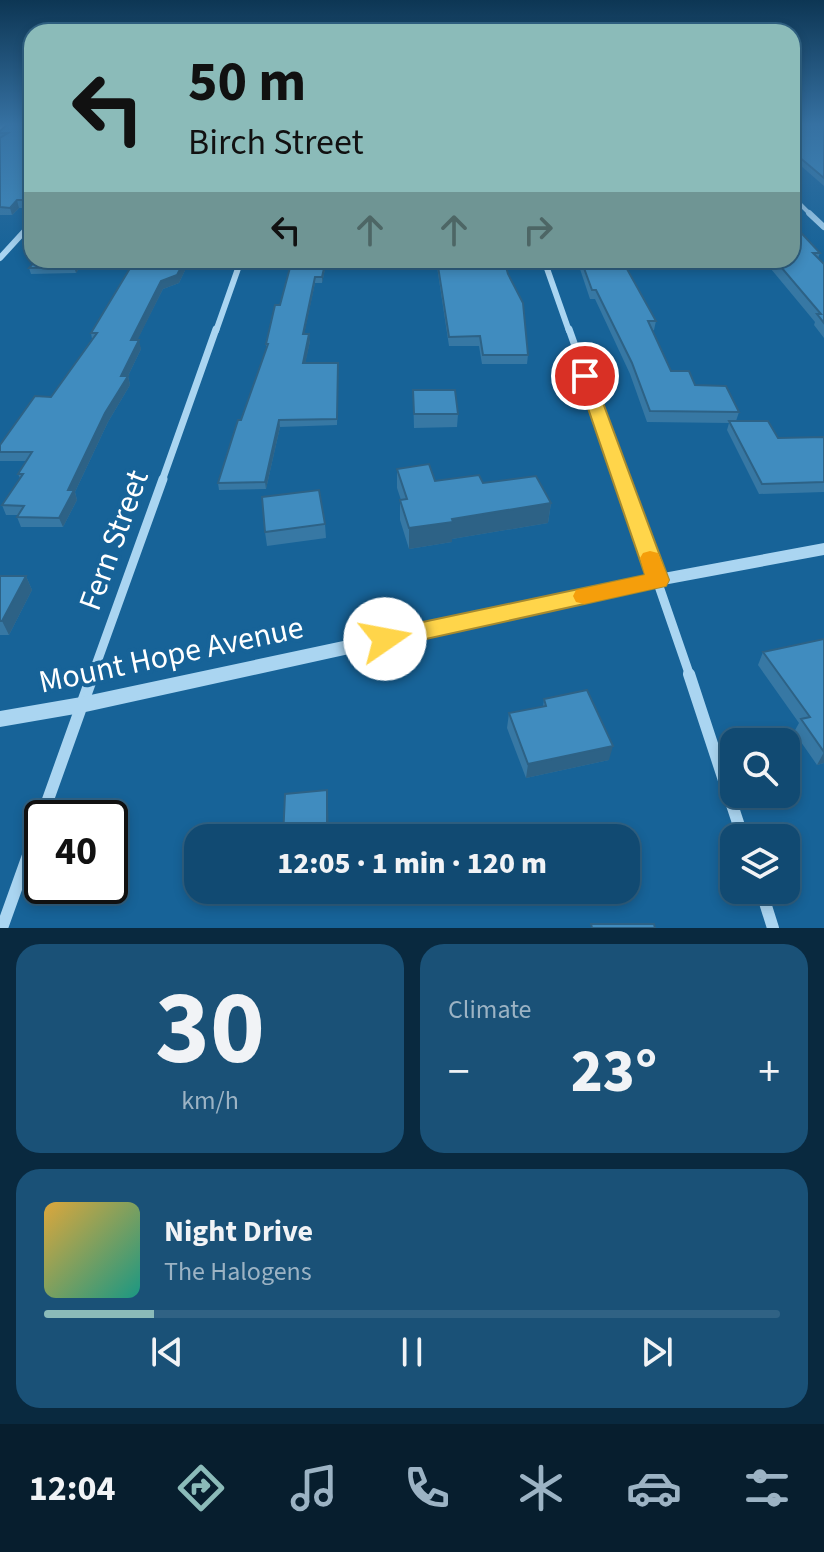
<!DOCTYPE html>
<html lang="en">
<head>
<meta charset="utf-8">
<style>
	body { margin:0; font-family:"Source Sans 3",sans-serif; background:#1a5177; color:#f1f3f6; height:100vh; display:flex; flex-direction:column; font-size:30px; white-space:nowrap }
	* { box-sizing:border-box; margin:0 }
	p { font-size:26px; color:#9cb3c4 }
	.icon { flex:none; width:44px; height:44px; fill:none; stroke:currentColor; stroke-width:2; stroke-linecap:round; stroke-linejoin:round }
	.map { position:relative; height:928px; overflow:hidden }
	.panel { display:flex; flex-direction:column; gap:16px; padding:16px; background:#09293f; flex:1 }
	.panel>* { flex:none }
	.banner { position:absolute; left:24px; top:24px; width:776px; height:244px; border-radius:24px; box-shadow:0 4px 12px #0003,0 0 0 2px #306284; background:#8bbbb9; color:#111; overflow:hidden }
	.controls { position:absolute; left:720px; top:728px; display:grid; gap:16px }
	.controls a { display:grid; place-items:center; width:80px; height:80px; border-radius:16px; background:#114a72; box-shadow:0 4px 12px #0003,0 0 0 2px #306284; font-size:40px }
	.speed { position:absolute; left:24px; top:800px; display:flex; gap:16px; font-size:40px; font-weight:700; text-align:center }
	.speed>* { display:grid; place-content:center; width:104px; height:104px; border-radius:50%; background:#114a72; box-shadow:0 4px 12px #0003,0 0 0 2px #306284; line-height:1 }
	.speed .limit { border:4px solid #111; border-radius:12px; background:#fff; color:#111 }
	.pin { position:absolute; display:grid; place-items:center; width:68px; height:68px; color:#fff; margin:-34px; border:4px solid #fff; border-radius:50%; box-shadow:0 2px 8px #0007 }
	.me { position:absolute; width:88px; margin:-44px; rotate:78deg; stroke-linejoin:round; filter:drop-shadow(0 0 6px #0008) }
	.turn { display:flex; align-items:center; gap:28px; height:168px; padding:0 32px; font-size:36px }
	.turn .icon { width:104px; height:104px; stroke-width:2.5 }
	.turn b { display:block; font-size:56px; line-height:68px }
	.lanes { display:flex; align-items:center; height:76px; padding:0 32px; background:#0003; justify-content:center; gap:40px; direction:ltr }
	.lanes .off { opacity:.35 }
	.big { font-size:60px; font-weight:800; line-height:1.1 }
	.panel .tile { flex:1; display:flex; flex-direction:column; justify-content:center; gap:12px; min-width:0; padding:0 28px; border-radius:24px; background:#1a5177 }
	.panel .dial { align-items:center; gap:0 }
	.dial b { font-size:104px; line-height:1 }
	.song { display:flex; align-items:center; gap:24px }
	.cover { width:96px; height:96px; border-radius:12px; background:linear-gradient(135deg,hsl(40 70% 55%),hsl(170 70% 35%)) }
	.played { height:8px; border-radius:4px; background:linear-gradient(90deg,#8bbbb9 15%,#306284 15%) }
	.keys { display:flex; justify-content:space-around; direction:ltr }
	.heat { display:flex; justify-content:space-between; align-items:center; font-size:44px; direction:ltr }
	.panel .tiles { flex:1; display:grid; gap:16px; grid-template-columns:1fr 1fr }
	.tile:last-child { grid-column:span 2 }
	.trip { position:absolute; left:184px; top:824px; width:456px; height:80px; border-radius:24px; background:#114a72; box-shadow:0 4px 12px #0003,0 0 0 2px #306284; font-weight:800; line-height:80px; text-align:center }
	.dock { display:flex; height:128px; justify-content:space-around; align-items:center; background:#071e2e; color:#9cb3c4 }
	.dock .icon { width:56px; height:56px }
	.dock .on { color:#8bbbb9 }
	.dock b { font-size:36px; color:#f1f3f6 }
	.map>svg:first-child { display:block }
	.lines { fill:none; stroke-linecap:round; stroke-linejoin:round }
	.minor-far4 { stroke:#aad5f1; stroke-width:4 }
	.minor-far3 { stroke:#aad5f1; stroke-width:6 }
	.minor-far2 { stroke:#aad5f1; stroke-width:7 }
	.minor-far1 { stroke:#aad5f1; stroke-width:9 }
	.minor { stroke:#aad5f1; stroke-width:12 }
	.tertiary { fill:#aad5f1; fill-rule:evenodd }
	.wall { fill:#3778a4 }
	.shaded-wall { fill:#2d6286 }
	.building { fill:#408cbf; stroke:#2d6286; stroke-width:2 }
	.route { fill:#ffd54a; stroke:#a68a30; stroke-width:2 }
	.slow { fill:#f59e0b }
	.labels { text-anchor:middle; stroke-width:8; stroke-linejoin:round; paint-order:stroke }
	.near-street-label { font-size:32px; fill:#fff; stroke:#176398 }
</style>
</head>
<body>
<div class="map">
<svg width="824" height="928" viewBox="0 0 824 928">
	<rect width="100%" height="100%" fill="#176398"/>
	<g class="lines">
		<!-- minor-far4 -->
		<path class="minor-far4" d="M 0,128 L 4,124
			M 792,196 L 811,215"/>
		<!-- minor-far3 -->
		<path class="minor-far3" d="M 809,213 L 824,227
			M 0,258 L 32,223
			M 544,260 L 569,331
			M 216,331 L 241,260"/>
		<!-- minor-far2 -->
		<path class="minor-far2" d="M 569,329 L 623,481
			M 162,481 L 216,329"/>
		<!-- minor-far1 -->
		<path class="minor-far1" d="M 622,479 L 690,676
			M 92,676 L 163,479"/>
		<!-- minor -->
		<path class="minor" d="M 689,674 L 743,838
			M 761,890 L 773,928
			M 2,928 L 93,674"/>
		<!-- tertiary -->
		<path class="tertiary" d="M 824,543 L 824,555 L 658,586 L 81,713 L 0,727 L 0,711 L 81,697 L 658,574 Z"/>
	</g>
	<!-- wall -->
	<path class="wall" d="M 5,124 L 32,124 L 32,208 L 19,208 L 12,215 L 0,215 L 0,131 L 6,126 Z
		M 792,124 L 824,124 L 824,186 L 792,158 Z
		M 792,223 L 820,253 L 818,258 L 824,264 L 824,338 L 814,325 L 815,322 L 766,263 L 762,263 L 760,260 L 792,260 Z
		M 36,260 L 85,260 L 76,273 L 31,274 L 29,268 Z
		M 126,260 L 190,260 L 179,283 L 163,289 L 137,340 L 141,349 L 128,376 L 130,385 L 108,422 L 75,492 L 77,500 L 63,527 L 21,527 L 17,517 L 18,515 L 6,515 L 2,505 L 20,478 L 18,474 L 26,461 L 0,461 L 0,445 L 51,397 L 92,339 L 91,333 L 133,264 L 127,264 Z
		M 327,260 L 322,283 L 315,283 L 304,334 L 310,341 L 305,363 L 338,363 L 337,425 L 280,427 L 266,489 L 219,490 L 218,483 L 266,349 L 266,344 L 280,305 Z
		M 436,260 L 504,260 L 528,355 L 527,364 L 482,364 L 479,346 L 449,346 Z
		M 577,260 L 622,260 L 656,321 L 654,330 L 652,331 L 671,371 L 739,412 L 736,421 L 778,438 L 824,437 L 824,492 L 759,494 L 727,430 L 729,423 L 647,422 L 630,374 L 595,299 L 590,299 Z
		M 413,390 L 458,414 L 457,427 L 414,428 Z
		M 397,469 L 435,481 L 483,483 L 551,503 L 548,523 L 452,539 L 452,542 L 409,549 L 400,520 L 400,500 L 401,500 L 397,488 Z
		M 325,524 L 326,538 L 267,546 L 265,532 Z
		M 0,576 L 26,576 L 32,590 L 9,635 L 0,635 Z
		M 824,639 L 824,763 L 817,765 L 794,732 L 799,723 L 758,665 L 763,652 Z
		M 544,699 L 609,760 L 526,778 L 507,728 L 509,713 L 543,707 Z"/>
	<!-- shaded-wall -->
	<path class="shaded-wall" d="M 17,200 L 19,208 L 12,215 L 10,208 Z
		M 79,260 L 85,260 L 76,273 L 74,267 Z
		M 185,260 L 190,260 L 179,283 L 163,289 L 133,349 L 131,340 L 161,281 Z
		M 326,260 L 327,260 L 322,283 L 322,277 Z
		M 315,277 L 315,283 L 303,341 L 303,334 Z
		M 309,334 L 310,341 L 304,370 L 303,363 Z
		M 139,340 L 141,349 L 128,376 L 130,385 L 108,422 L 75,492 L 77,500 L 63,527 L 59,518 L 68,490 L 121,376 Z
		M 279,420 L 280,427 L 266,489 L 265,482 Z
		M 551,503 L 548,523 L 452,539 L 452,542 L 409,549 L 409,528 L 452,519 Z
		M 26,576 L 32,590 L 9,635 L 2,621 Z
		M 613,746 L 609,760 L 526,778 L 528,764 Z
		M 824,751 L 824,763 L 817,765 L 824,752 Z
		M 327,790 L 328,804 L 329,838 L 327,838 Z"/>
	<!-- building -->
	<path class="building" d="M 8,124 L 32,124 L 32,200 L 17,200 L 10,208 L 0,207 L 0,138 L 8,133 L 0,133 L 0,131 Z
		M 792,124 L 824,124 L 824,178 L 792,151 Z
		M 792,223 L 820,253 L 813,253 L 824,264 L 824,323 L 817,314 L 821,314 L 775,260 L 792,260 Z
		M 36,260 L 79,260 L 74,267 L 29,268 Z
		M 135,260 L 185,260 L 177,275 L 161,281 L 131,340 L 139,340 L 121,376 L 128,376 L 105,413 L 68,490 L 74,490 L 59,518 L 17,517 L 24,506 L 2,505 L 23,474 L 18,474 L 32,452 L 0,452 L 0,445 L 35,396 L 51,397 L 97,333 L 91,333 Z
		M 292,260 L 326,260 L 322,277 L 315,277 L 303,334 L 309,334 L 303,363 L 338,363 L 337,419 L 279,420 L 265,482 L 218,483 L 238,420 L 241,420 L 268,344 L 266,344 L 275,305 L 280,305 Z
		M 437,260 L 504,260 L 508,274 L 523,303 L 528,355 L 483,355 L 480,336 L 449,337 Z
		M 581,260 L 622,260 L 656,321 L 648,321 L 671,371 L 689,371 L 695,385 L 726,386 L 739,412 L 650,411 L 632,363 L 596,290 L 592,290 Z
		M 413,390 L 455,390 L 458,414 L 414,414 Z
		M 729,421 L 768,421 L 778,438 L 824,437 L 824,482 L 762,484 Z
		M 429,464 L 435,481 L 479,475 L 483,483 L 536,476 L 551,503 L 452,519 L 453,522 L 409,528 L 400,500 L 407,499 L 397,469 Z
		M 319,490 L 325,524 L 265,532 L 262,497 Z
		M 0,576 L 26,576 L 2,621 L 0,621 Z
		M 824,639 L 824,752 L 801,719 L 810,717 L 763,652 Z
		M 587,690 L 613,746 L 528,764 L 509,713 L 546,706 L 544,699 Z
		M 327,790 L 327,838 L 283,838 L 285,794 Z
		M 591,924 L 654,924 L 655,928 L 592,928 Z"/>
	<!-- sky -->
	<linearGradient id="sky" x2="0" y2="1"><stop stop-color="#0d3654"/><stop offset="0.49" stop-color="#3671a2"/><stop offset="1" stop-color="#3671a2" stop-opacity="0"/></linearGradient>
	<rect width="824" height="254" fill="url(#sky)"/>
	<!-- route -->
	<path class="route" d="M 585,372 L 593,376 L 669,580 L 666,586 L 385,648 L 376,646 L 373,639 L 376,633 L 385,630 L 645,575 L 577,376 Z"/>
	<!-- slow -->
	<path class="slow" d="M 650,551 L 658,553 L 669,580 L 666,586 L 584,604 L 576,602 L 573,596 L 576,590 L 645,575 L 640,558 L 643,553 Z"/>
	<g class="labels">
		<!-- near-street labels -->
		<g class="near-street-label">
			<text transform="translate(113 540) rotate(-70)" y="11">Fern Street</text>
			<text transform="translate(171 654) rotate(-12)" y="11">Mount Hope Avenue</text>
		</g>
	</g>
</svg>
<div class="controls">
<a><svg class="icon" aria-label="search" viewBox="0 0 24 24"><circle cx="10" cy="10" r="6"/><path d="M15 15l6 6"/></svg></a>
<a><svg class="icon" aria-label="layers" viewBox="0 0 24 24"><path d="M12 4l9 5-9 5-9-5zM3 14l9 5 9-5"/></svg></a>
</div>
<div class="speed"><div class="limit">40</div></div>
<div class="pin" style="left:585px;top:376px;background:#d93025"><svg class="icon" aria-label="arrive" viewBox="0 0 24 24"><path d="M6 21V4h12l-3 4 3 4H6"/></svg></div>
<svg class="me" style="left:385px;top:639px" viewBox="-20 -20 40 40"><circle r="19" fill="#fff"/><path d="M0-13L10 11 0 6-10 11z" fill="#ffd54a"/></svg>
<div class="trip">12:05 · 1 min · 120 m</div>
<div class="banner">
<div class="turn"><svg class="icon" aria-label="left" viewBox="0 0 24 24"><path d="M17 20v-9H6M10 6l-5 5 5 5"/></svg><div><b>50 m</b>Birch Street</div></div>
<div class="lanes"><svg class="icon" aria-label="left" viewBox="0 0 24 24"><path d="M17 20v-9H6M10 6l-5 5 5 5"/></svg><svg class="icon off" aria-label="ahead" viewBox="0 0 24 24"><path d="M12 20V5M6 11l6-6 6 6"/></svg><svg class="icon off" aria-label="ahead" viewBox="0 0 24 24"><path d="M12 20V5M6 11l6-6 6 6"/></svg><svg class="icon off" aria-label="right" viewBox="0 0 24 24"><path d="M7 20v-9h11M14 6l5 5-5 5"/></svg></div>
</div>
</div>
<section class="panel">
<div class="tiles">
<div class="tile dial"><b>30</b><p>km/h</p></div>
<div class="tile"><p>Climate</p>
<div class="heat"><a>−</a><b class="big">23°</b><a>+</a></div>
</div>
<div class="tile">
<div class="song"><i class="cover"></i><div><b>Night Drive</b><p>The Halogens</p></div></div>
<div class="played"></div>
<div class="keys"><svg class="icon" aria-label="previous" viewBox="0 0 24 24"><path d="M18 5L8 12l10 7zM5 5v14"/></svg><svg class="icon" aria-label="pause" viewBox="0 0 24 24"><path d="M8 5v14M16 5v14"/></svg><svg class="icon" aria-label="next" viewBox="0 0 24 24"><path d="M6 5l10 7-10 7zM19 5v14"/></svg></div>
</div>
</div>
</section>
<nav class="dock">
<b>12:04</b>
<svg class="icon on" aria-label="directions" viewBox="0 0 24 24"><path d="M12 3l9 9-9 9-9-9zM9 14v-3h6M13 9l2 2-2 2"/></svg>
<svg class="icon" aria-label="music" viewBox="0 0 24 24"><path d="M9 18V5l10-2v13"/><circle cx="6" cy="18" r="3"/><circle cx="16" cy="16" r="3"/></svg>
<svg class="icon" aria-label="phone" viewBox="0 0 24 24"><path d="M5 4h4l2 5-3 2q2 4 5 5l2-3 5 2v4C11 20 4 13 5 4z"/></svg>
<svg class="icon" aria-label="climate" viewBox="0 0 24 24"><path d="M12 3v18M4 7l16 10M4 17L20 7"/></svg>
<svg class="icon" aria-label="car" viewBox="0 0 24 24"><path d="M5 17H2v-5l4-1 3-4h7l3 4 3 1v5h-3M9 17h6M6 11h13"/><circle cx="7" cy="17" r="2"/><circle cx="17" cy="17" r="2"/></svg>
<svg class="icon" aria-label="filters" viewBox="0 0 24 24"><path d="M4 7h16M4 17h16"/><circle cx="9" cy="7" r="2"/><circle cx="15" cy="17" r="2"/></svg>
</nav>
</body>
</html>
